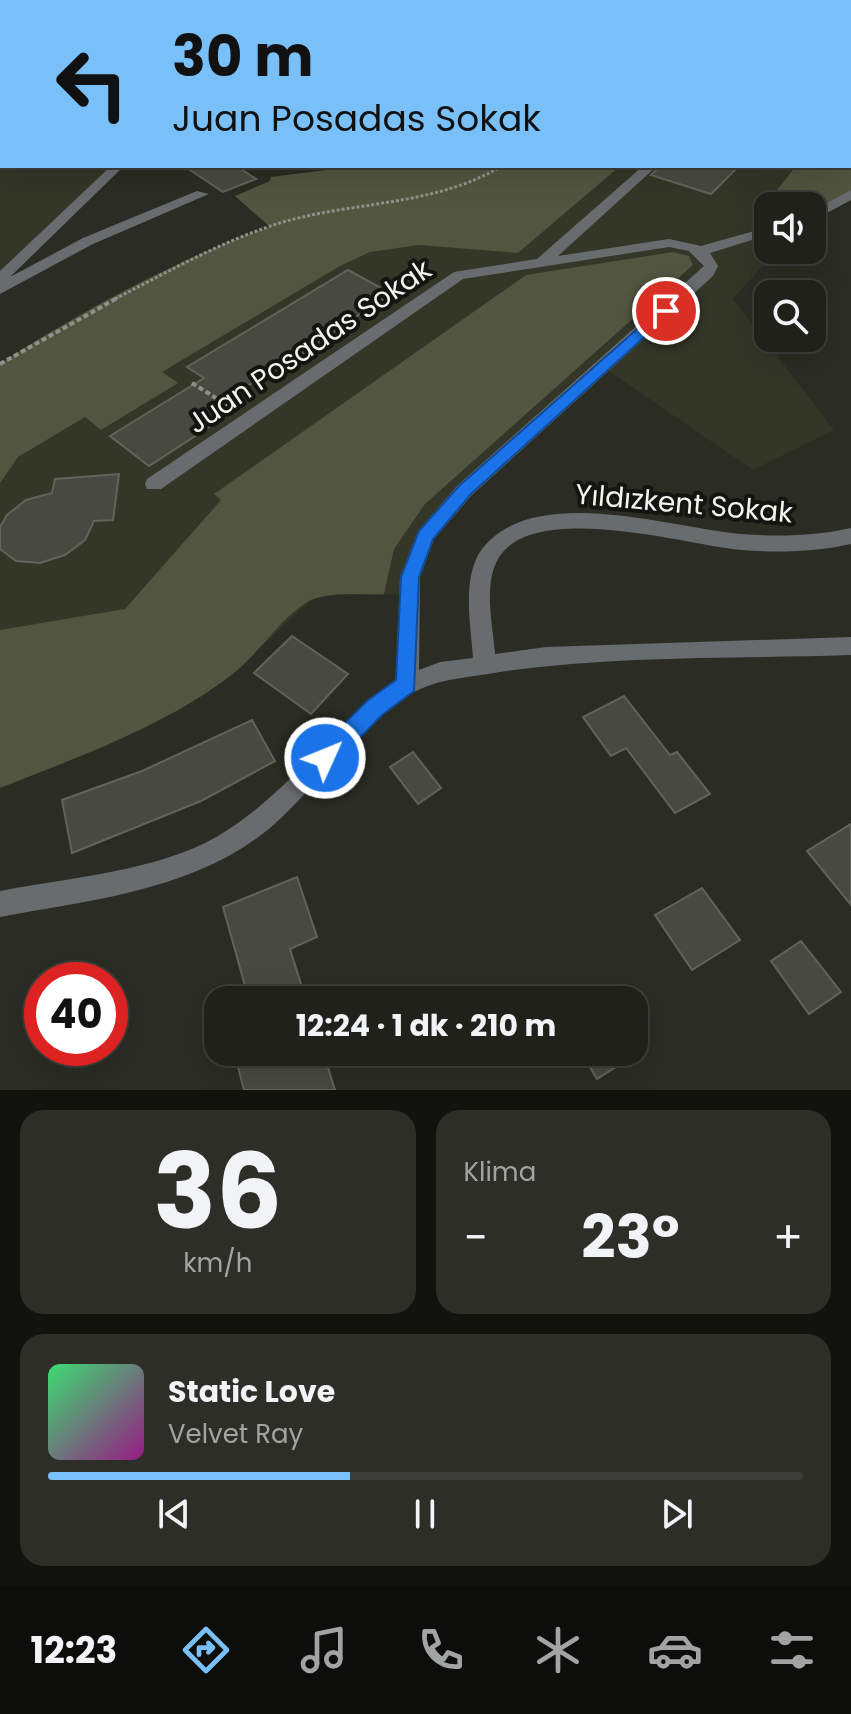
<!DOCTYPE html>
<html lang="tr">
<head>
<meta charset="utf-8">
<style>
	body { margin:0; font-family:Poppins,sans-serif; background:#2d2e28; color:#f1f3f6; height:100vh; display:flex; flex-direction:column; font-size:30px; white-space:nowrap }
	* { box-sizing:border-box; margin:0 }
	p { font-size:26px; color:#a2a3a3 }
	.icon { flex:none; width:44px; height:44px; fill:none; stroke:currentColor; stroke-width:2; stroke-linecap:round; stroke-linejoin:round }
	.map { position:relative; height:1090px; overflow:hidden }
	.drawer { display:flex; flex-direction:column; gap:20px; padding:20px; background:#12120f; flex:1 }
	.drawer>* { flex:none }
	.top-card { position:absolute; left:0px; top:0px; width:852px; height:168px; box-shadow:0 8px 32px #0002,0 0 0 2px #3d3e3a; background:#79bff8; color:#111; overflow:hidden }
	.buttons { position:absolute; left:754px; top:192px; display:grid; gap:16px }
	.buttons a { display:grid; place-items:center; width:72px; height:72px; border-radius:16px; background:#20211b; box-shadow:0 8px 32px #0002,0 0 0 2px #3d3e3a; font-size:40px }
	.speed { position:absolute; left:24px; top:962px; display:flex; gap:16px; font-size:40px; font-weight:700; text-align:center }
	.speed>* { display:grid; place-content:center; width:104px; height:104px; border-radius:50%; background:#20211b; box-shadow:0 8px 32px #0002,0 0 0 2px #3d3e3a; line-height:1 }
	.speed .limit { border:12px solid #d22; background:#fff; color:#111 }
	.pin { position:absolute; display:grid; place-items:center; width:68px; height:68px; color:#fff; margin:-34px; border:4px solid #fff; border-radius:50%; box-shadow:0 2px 8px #0007 }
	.me { position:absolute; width:88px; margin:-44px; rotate:46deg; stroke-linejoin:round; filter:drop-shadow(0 0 6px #0008) }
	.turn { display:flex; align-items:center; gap:28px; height:168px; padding:0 40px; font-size:36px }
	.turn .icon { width:104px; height:104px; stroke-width:2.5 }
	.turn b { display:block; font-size:56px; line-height:68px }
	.big { font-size:60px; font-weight:700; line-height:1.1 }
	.drawer .widget { flex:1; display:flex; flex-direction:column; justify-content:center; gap:12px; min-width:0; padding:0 28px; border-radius:24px; background:#2d2e28 }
	.drawer .dial { align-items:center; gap:0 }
	.dial b { font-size:104px; line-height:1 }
	.song { display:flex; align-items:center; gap:24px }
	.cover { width:96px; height:96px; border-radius:12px; background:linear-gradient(135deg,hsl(140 70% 55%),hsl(310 70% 35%)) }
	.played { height:8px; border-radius:4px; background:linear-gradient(90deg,#79bff8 40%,#3d3e3a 40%) }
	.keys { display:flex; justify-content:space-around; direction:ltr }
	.heat { display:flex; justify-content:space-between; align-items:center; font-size:44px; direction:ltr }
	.drawer .tiles { flex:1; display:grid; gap:20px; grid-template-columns:1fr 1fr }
	.widget:last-child { grid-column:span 2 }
	.trip { position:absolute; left:204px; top:986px; width:444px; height:80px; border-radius:24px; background:#20211b; box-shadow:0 8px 32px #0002,0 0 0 2px #3d3e3a; font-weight:700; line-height:80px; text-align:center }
	.tabs { display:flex; height:128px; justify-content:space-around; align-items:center; background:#0d0d0b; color:#a2a3a3 }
	.tabs .icon { width:56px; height:56px }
	.tabs .selected { color:#79bff8 }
	.tabs b { font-size:36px; color:#f1f3f6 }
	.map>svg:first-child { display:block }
	.built { fill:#343628 }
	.green { fill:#52553f }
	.building { fill:#484941; stroke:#62645b; stroke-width:2 }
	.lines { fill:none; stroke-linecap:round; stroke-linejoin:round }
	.path-far1 { stroke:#90918a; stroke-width:3; stroke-dasharray:3 2; stroke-linecap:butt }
	.path { stroke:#90918a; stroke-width:4; stroke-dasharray:5 3; stroke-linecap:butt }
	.minor { fill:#696c6f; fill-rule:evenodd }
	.route { fill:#1a73e8; stroke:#114b97; stroke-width:2 }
	.labels { text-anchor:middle; stroke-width:8; stroke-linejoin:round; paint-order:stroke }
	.street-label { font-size:28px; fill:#f4f4ef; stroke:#141411 }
</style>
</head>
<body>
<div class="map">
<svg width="851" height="1090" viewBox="0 0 851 1090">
	<rect width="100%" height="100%" fill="#2b2c24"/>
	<!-- built -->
	<path class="built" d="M 0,44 L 2,166 L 118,166 L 0,279 Z
		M 502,166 L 796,166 L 765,204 L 768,250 L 777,250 L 733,299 L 834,430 L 753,470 L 603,367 L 444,513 L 408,594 L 328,596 L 311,600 L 234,673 L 174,710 L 109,745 L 0,788 L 0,364 L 45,334 L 245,235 Z"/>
	<!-- green -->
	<path class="green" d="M 581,0 L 851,0 L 851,194 L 812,217 L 812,206 L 768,208 L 765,205 L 796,166 L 850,166 L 850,2 Z
		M 359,166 L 620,166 L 518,253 L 419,245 L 370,252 L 340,266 L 162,372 L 178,383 L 101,430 L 85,417 L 18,457 L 0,483 L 0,364 C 79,312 181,257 270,227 L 235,196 L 270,181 L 271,177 Z
		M 673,252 L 689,256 L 693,265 L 425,504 L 394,549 L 384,594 C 362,595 331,591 311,600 C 285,613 259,653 235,672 C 171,724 76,758 0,788 L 0,630 L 125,609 L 221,500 L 214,494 L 526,275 Z"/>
	<!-- building -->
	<path class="building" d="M 184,166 L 236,166 L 256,179 L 223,192 Z
		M 660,166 L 739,166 L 711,194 L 651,175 Z
		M 348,270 L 392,294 L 332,332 L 340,336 L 308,357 L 300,352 L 214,408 L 226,416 L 149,466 L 110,436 L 204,378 L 187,367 Z
		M 119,474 L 113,520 L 94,521 L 85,540 L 65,555 L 40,563 L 16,561 L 0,549 L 0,527 L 7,515 L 26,500 L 52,493 L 55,479 Z
		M 292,636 L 348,674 L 311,714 L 254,673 Z
		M 624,696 L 670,755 L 677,752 L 710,794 L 675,813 L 626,748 L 611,756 L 583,717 Z
		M 252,720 L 275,761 L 201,801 L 72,853 L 62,800 L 142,771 Z
		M 413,752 L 441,788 L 418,804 L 390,767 Z
		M 851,824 L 851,905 L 807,851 Z
		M 297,877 L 317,937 L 290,949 L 306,1000 L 249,1000 L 223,907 Z
		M 702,888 L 740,940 L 692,970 L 655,915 Z
		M 801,941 L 841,992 L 809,1014 L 771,961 Z
		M 234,1052 L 323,1052 L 335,1090 L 244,1090 Z
		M 581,1052 L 639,1052 L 597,1079 Z"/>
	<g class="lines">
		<!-- path-far1 -->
		<path class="path-far1" d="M 115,299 C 169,271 224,240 283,222 C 356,201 435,206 502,166"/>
		<!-- path -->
		<path class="path" d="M 0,364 L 119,297
			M 192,383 L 232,408"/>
		<!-- minor -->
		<path class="minor" d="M 411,0 L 422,0 L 410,2 Z
			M 111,166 L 124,166 L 10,277 L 83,238 L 197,191 L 209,194 L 93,244 L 0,294 L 0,271 Z
			M 643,166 L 657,166 L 558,256 L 669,239 L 701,246 L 768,227 L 768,235 L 710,253 L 718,266 L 713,276 L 472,495 L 434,539 L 420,577 L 419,670 L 440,662 L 473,658 C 471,626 461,577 482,549 C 534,482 671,528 741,534 C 778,537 815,536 851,528 L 851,544 C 815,552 778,553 741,550 C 687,545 525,497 496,563 C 484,589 493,627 495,654 L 546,647 L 851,637 L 851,655 C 735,659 615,655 500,672 C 473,677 443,678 418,690 C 376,709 317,784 281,818 C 207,889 97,899 0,917 L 0,891 C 68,878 158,871 218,836 C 286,796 333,726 396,679 L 400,577 L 418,531 L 458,485 L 704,266 L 689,251 L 669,247 L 463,279 L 161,489 L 147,489 L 145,484 L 147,479 L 454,272 L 537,259 Z
			M 851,190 L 851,200 L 812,221 L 812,211 Z"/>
	</g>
	<!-- route -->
	<path class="route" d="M 661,308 L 673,311 L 471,494 L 433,539 L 419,577 L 414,691 L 382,715 L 333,765 L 325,768 L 317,765 L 314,758 L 317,751 L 367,701 L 396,680 L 401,577 L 419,531 L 459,486 Z"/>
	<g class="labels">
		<!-- street labels -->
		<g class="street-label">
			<text transform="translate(309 346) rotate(-34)" y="10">Juan Posadas Sokak</text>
			<text transform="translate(684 503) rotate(5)" y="10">Yıldızkent Sokak</text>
		</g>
	</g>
</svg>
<div class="buttons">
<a><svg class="icon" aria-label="sound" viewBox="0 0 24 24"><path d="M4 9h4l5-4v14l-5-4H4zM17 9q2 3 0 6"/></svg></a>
<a><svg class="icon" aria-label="search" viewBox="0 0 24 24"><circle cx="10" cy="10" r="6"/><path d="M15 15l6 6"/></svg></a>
</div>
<div class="speed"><div class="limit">40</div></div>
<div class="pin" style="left:666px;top:311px;background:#d93025"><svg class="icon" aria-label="arrive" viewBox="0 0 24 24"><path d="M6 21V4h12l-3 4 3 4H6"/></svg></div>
<svg class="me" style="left:325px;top:758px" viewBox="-20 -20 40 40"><circle r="17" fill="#1a73e8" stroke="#fff" stroke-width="3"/><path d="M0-11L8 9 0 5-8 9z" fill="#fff"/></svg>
<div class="trip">12:24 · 1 dk · 210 m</div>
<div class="top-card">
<div class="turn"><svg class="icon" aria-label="left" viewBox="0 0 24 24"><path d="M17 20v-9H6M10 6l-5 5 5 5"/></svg><div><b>30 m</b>Juan Posadas Sokak</div></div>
</div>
</div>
<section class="drawer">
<div class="tiles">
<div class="widget dial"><b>36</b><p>km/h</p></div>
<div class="widget"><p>Klima</p>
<div class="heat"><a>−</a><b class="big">23°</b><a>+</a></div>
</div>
<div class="widget">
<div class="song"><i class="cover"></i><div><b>Static Love</b><p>Velvet Ray</p></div></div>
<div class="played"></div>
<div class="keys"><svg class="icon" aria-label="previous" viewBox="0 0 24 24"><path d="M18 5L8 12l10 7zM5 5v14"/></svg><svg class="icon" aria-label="pause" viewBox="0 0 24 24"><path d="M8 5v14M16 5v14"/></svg><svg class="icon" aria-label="next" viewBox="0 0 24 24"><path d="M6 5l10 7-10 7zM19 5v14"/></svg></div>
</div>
</div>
</section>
<nav class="tabs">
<b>12:23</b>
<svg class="icon selected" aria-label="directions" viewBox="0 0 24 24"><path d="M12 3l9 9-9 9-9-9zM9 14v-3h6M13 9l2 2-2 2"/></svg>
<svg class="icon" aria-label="music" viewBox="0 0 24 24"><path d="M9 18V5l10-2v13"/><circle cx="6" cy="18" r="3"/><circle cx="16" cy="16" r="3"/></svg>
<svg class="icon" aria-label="phone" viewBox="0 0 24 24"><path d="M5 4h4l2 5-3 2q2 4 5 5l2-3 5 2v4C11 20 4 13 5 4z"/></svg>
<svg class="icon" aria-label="climate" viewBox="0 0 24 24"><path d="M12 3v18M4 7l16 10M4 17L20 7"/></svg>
<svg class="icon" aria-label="car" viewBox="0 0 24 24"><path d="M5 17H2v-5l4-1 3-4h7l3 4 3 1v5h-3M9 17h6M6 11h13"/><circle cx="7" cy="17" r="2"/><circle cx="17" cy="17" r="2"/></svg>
<svg class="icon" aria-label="filters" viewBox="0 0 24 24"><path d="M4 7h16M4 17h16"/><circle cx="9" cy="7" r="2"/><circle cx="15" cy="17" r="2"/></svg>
</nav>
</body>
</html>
